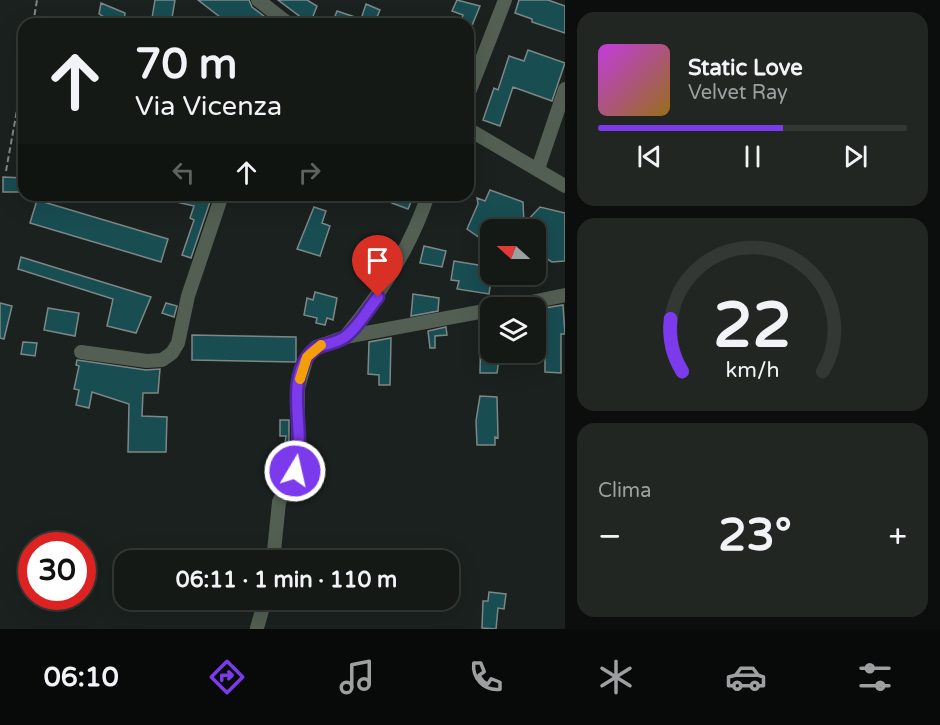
<!DOCTYPE html>
<html lang="it">
<head>
<meta charset="utf-8">
<style>
	body { margin:0; font-family:"Varela Round",sans-serif; background:#212623; color:#f1f3f6; height:100vh; display:flex; flex-direction:column; font-size:22px; white-space:nowrap }
	* { box-sizing:border-box; margin:0 }
	p { font-size:20px; color:#9da0a1 }
	.icon { flex:none; width:33px; height:33px; fill:none; stroke:currentColor; stroke-width:2; stroke-linecap:round; stroke-linejoin:round }
	.map { position:relative; flex:1; overflow:hidden }
	.side { display:flex; flex-direction:column; gap:12px; padding:12px; background:#0b0e0c; width:375px }
	.side>* { flex:none }
	.hud { position:absolute; left:18px; top:18px; width:456px; height:183px; border-radius:18px; box-shadow:0 6px 24px #0002,0 0 0 2px #333835; background:#141916; color:#f1f3f6; overflow:hidden }
	.needle { width:39px; rotate:291deg }
	.buttons { position:absolute; left:480px; top:219px; display:grid; gap:12px }
	.buttons a { display:grid; place-items:center; width:66px; height:66px; border-radius:12px; background:#141916; box-shadow:0 6px 24px #0002,0 0 0 2px #333835; font-size:30px }
	.speed { position:absolute; left:18px; top:532px; display:flex; gap:12px; font-size:30px; font-weight:700; text-align:center }
	.speed>* { display:grid; place-content:center; width:78px; height:78px; border-radius:50%; background:#141916; box-shadow:0 6px 24px #0002,0 0 0 2px #333835; line-height:1 }
	.speed .limit { border:9px solid #d22; background:#fff; color:#111 }
	.pin { position:absolute; display:grid; place-items:center; width:51px; height:51px; color:#fff; margin:-62px -26px; border-radius:50% 50% 50% 0; rotate:-45deg; box-shadow:0 0 6px #0007 }
	.pin .icon { rotate:45deg }
	.me { position:absolute; width:66px; margin:-33px; rotate:9deg; stroke-linejoin:round; filter:drop-shadow(0 0 4px #0008) }
	.turn { display:flex; align-items:center; gap:21px; height:126px; padding:0 18px; font-size:27px }
	.turn .icon { width:78px; height:78px; stroke-width:2.5 }
	.turn b { display:block; font-size:42px; line-height:51px }
	.lanes { display:flex; align-items:center; height:57px; padding:0 18px; background:#0003; justify-content:center; gap:30px; direction:ltr }
	.lanes .off { opacity:.35 }
	.big { font-size:45px; font-weight:700; line-height:1.1 }
	.side .widget { flex:1; display:flex; flex-direction:column; justify-content:center; gap:9px; min-width:0; padding:0 21px; border-radius:18px; background:#212623 }
	.side .dial { align-items:center; gap:0 }
	.dial svg { height:156px; overflow:visible; fill:none; stroke:#333835; stroke-width:7; stroke-linecap:round; text-anchor:middle }
	.dial text { fill:#f1f3f6; stroke:none }
	.song { display:flex; align-items:center; gap:18px }
	.cover { width:72px; height:72px; border-radius:9px; background:linear-gradient(135deg,hsl(290 70% 55%),hsl(40 70% 35%)) }
	.played { height:6px; border-radius:3px; background:linear-gradient(90deg,#7c3aed 60%,#333835 60%) }
	.keys { display:flex; justify-content:space-around; direction:ltr }
	.heat { display:flex; justify-content:space-between; align-items:center; font-size:33px; direction:ltr }
	.trip { position:absolute; left:114px; top:550px; width:345px; height:60px; border-radius:18px; background:#141916; box-shadow:0 6px 24px #0002,0 0 0 2px #333835; font-weight:700; line-height:60px; text-align:center }
	.dock { display:flex; height:96px; justify-content:space-around; align-items:center; background:#080a09; color:#9da0a1 }
	.dock .icon { width:42px; height:42px }
	.dock .on { color:#7c3aed }
	.dock b { font-size:27px; color:#f1f3f6 }
	main { display:flex; flex:1; min-height:0 }
	.map>svg:first-child { display:block }
	.building { fill:#184d52; stroke:#7e8787; stroke-width:1.5 }
	.lines { fill:none; stroke-linecap:round; stroke-linejoin:round }
	.path { stroke:#818784; stroke-width:2; stroke-dasharray:6 3; stroke-linecap:butt }
	.minor { stroke:#535f52; stroke-width:14 }
	.route-casing { stroke:#51269a; stroke-width:15 }
	.route { stroke:#7c3aed; stroke-width:10 }
	.slow { stroke:#f59e0b; stroke-width:10 }
</style>
</head>
<body>
<main>
<div class="map">
<svg width="565" height="629" viewBox="0 0 565 629">
	<rect width="100%" height="100%" fill="#1a211e"/>
	<!-- building -->
	<path class="building" d="M 155,0 L 175,0 L 171,24 L 151,24 Z
		M 198,0 L 249,0 L 252,7 L 273,23 L 229,24 Z
		M 278,0 L 307,0 L 317,6 L 310,24 Z
		M 457,0 L 480,6 L 471,28 L 468,24 L 460,24 L 463,15 L 452,11 Z
		M 519,0 L 548,0 L 565,6 L 565,33 L 532,22 L 532,19 L 515,13 Z
		M 101,3 L 125,13 L 124,24 L 115,24 L 99,14 Z
		M 366,4 L 380,10 L 374,24 L 332,24 L 337,11 L 361,19 Z
		M 528,50 L 565,63 L 552,101 L 513,87 L 500,126 L 483,120 L 494,88 L 498,90 L 509,56 L 524,61 Z
		M 3,177 L 24,178 L 24,192 L 3,192 Z
		M 490,190 L 523,202 L 524,224 L 540,207 L 565,213 L 565,261 L 552,262 L 536,252 L 536,230 L 520,230 L 521,227 L 513,225 L 511,230 L 490,230 L 490,240 L 480,238 L 467,229 L 478,204 L 477,198 L 485,201 Z
		M 163,195 L 212,196 L 191,258 L 182,255 L 194,220 L 190,218 L 194,206 L 163,199 Z
		M 396,195 L 414,195 L 408,209 L 392,203 Z
		M 37,200 L 168,239 L 161,262 L 30,223 Z
		M 314,207 L 326,211 L 322,223 L 330,226 L 320,256 L 297,249 Z
		M 424,246 L 446,251 L 442,267 L 420,263 Z
		M 21,257 L 151,297 L 136,333 L 107,326 L 113,299 L 18,269 Z
		M 454,261 L 490,267 L 492,274 L 489,294 L 457,289 L 459,281 L 451,280 Z
		M 315,292 L 337,298 L 333,320 L 327,318 L 325,325 L 316,323 L 317,318 L 304,315 L 307,298 L 313,300 Z
		M 413,294 L 439,298 L 438,311 L 411,316 Z
		M 0,303 L 12,306 L 4,339 L 0,338 Z
		M 166,303 L 177,306 L 174,317 L 162,313 Z
		M 563,305 L 565,334 L 561,334 L 561,373 L 545,372 L 545,308 Z
		M 48,308 L 79,313 L 75,336 L 44,330 Z
		M 481,325 L 490,325 L 490,352 L 500,352 L 497,373 L 480,373 Z
		M 446,327 L 447,335 L 435,336 L 435,348 L 430,348 L 428,331 Z
		M 192,335 L 296,337 L 296,362 L 192,360 Z
		M 391,338 L 390,385 L 379,385 L 379,375 L 368,374 L 369,342 Z
		M 23,342 L 37,343 L 35,356 L 21,354 Z
		M 77,360 L 146,370 L 160,369 L 158,393 L 143,393 L 142,416 L 167,417 L 166,452 L 128,452 L 129,404 L 92,392 L 89,408 L 76,405 L 79,390 L 74,389 L 79,366 L 76,365 Z
		M 480,396 L 497,397 L 498,438 L 495,437 L 495,445 L 477,445 L 476,421 Z
		M 280,420 L 289,420 L 289,444 L 285,443 L 286,436 L 280,436 Z
		M 489,592 L 506,594 L 504,609 L 498,608 L 496,629 L 482,628 L 483,601 L 488,601 Z"/>
	<g class="lines">
		<!-- path -->
		<path class="path" d="M 33,24 L 37,0
			M 6,171 L 24,71"/>
		<!-- minor -->
		<path class="minor" d="M 258,0 L 289,24
			M 468,95 L 505,0
			M 468,129 L 565,186
			M 538,169 L 565,89
			M 503,308 L 565,295
			M 345,337 C 381,294 410,249 428,195
			M 81,352 L 147,361 L 162,360 L 172,353 L 178,343 L 188,296 L 222,195
			M 273,561 L 279,502 L 298,461 L 298,388 L 307,357 L 316,347 L 345,337 L 490,310
			M 257,628 L 265,600"/>
	</g>
	<g class="lines">
		<defs>
			<path id="route" d="M 295,471 C 307,435 285,387 308,356 C 318,342 332,346 345,337 C 357,329 368,309 378,297"/>
		</defs>
		<!-- route casing -->
		<use href="#route" class="route-casing"/>
		<!-- route -->
		<use href="#route" class="route"/>
		<!-- slow -->
		<path class="slow" d="M 300,379 L 307,357 L 321,345"/>
	</g>
</svg>
<div class="buttons">
<a><svg class="needle" viewBox="-14 -14 28 28"><path d="M0-13l5 13h-10z" fill="#e53935"/><path d="M0 13l5-13h-10z" fill="#9da0a1"/></svg></a>
<a><svg class="icon" aria-label="layers" viewBox="0 0 24 24"><path d="M12 4l9 5-9 5-9-5zM3 14l9 5 9-5"/></svg></a>
</div>
<div class="speed"><div class="limit">30</div></div>
<div class="pin" style="left:378px;top:297px;background:#d93025"><svg class="icon" aria-label="arrive" viewBox="0 0 24 24"><path d="M6 21V4h12l-3 4 3 4H6"/></svg></div>
<svg class="me" style="left:295px;top:471px" viewBox="-20 -20 40 40"><circle r="17" fill="#7c3aed" stroke="#fff" stroke-width="3"/><path d="M0-11L8 9 0 5-8 9z" fill="#fff"/></svg>
<div class="trip">06:11 · 1 min · 110 m</div>
<div class="hud">
<div class="turn"><svg class="icon" aria-label="ahead" viewBox="0 0 24 24"><path d="M12 20V5M6 11l6-6 6 6"/></svg><div><b>70 m</b>Via Vicenza</div></div>
<div class="lanes"><svg class="icon off" aria-label="left" viewBox="0 0 24 24"><path d="M17 20v-9H6M10 6l-5 5 5 5"/></svg><svg class="icon" aria-label="ahead" viewBox="0 0 24 24"><path d="M12 20V5M6 11l6-6 6 6"/></svg><svg class="icon off" aria-label="right" viewBox="0 0 24 24"><path d="M7 20v-9h11M14 6l5 5-5 5"/></svg></div>
</div>
</div>
<section class="side">
<div class="widget">
<div class="song"><i class="cover"></i><div><b>Static Love</b><p>Velvet Ray</p></div></div>
<div class="played"></div>
<div class="keys"><svg class="icon" aria-label="previous" viewBox="0 0 24 24"><path d="M18 5L8 12l10 7zM5 5v14"/></svg><svg class="icon" aria-label="pause" viewBox="0 0 24 24"><path d="M8 5v14M16 5v14"/></svg><svg class="icon" aria-label="next" viewBox="0 0 24 24"><path d="M6 5l10 7-10 7zM19 5v14"/></svg></div>
</div>
<div class="widget dial"><svg viewBox="0 0 100 80">
<path d="M14 69A42 42 0 1 1 86 69"/>
<path d="M14 69A42 42 0 0 1 8 42" stroke="#7c3aed"/>
<text x="50" y="56" font-size="32" font-weight="700">22</text>
<text x="50" y="72" font-size="11">km/h</text>
</svg></div>
<div class="widget"><p>Clima</p>
<div class="heat"><a>−</a><b class="big">23°</b><a>+</a></div>
</div>
</section>
</main>
<nav class="dock">
<b>06:10</b>
<svg class="icon on" aria-label="directions" viewBox="0 0 24 24"><path d="M12 3l9 9-9 9-9-9zM9 14v-3h6M13 9l2 2-2 2"/></svg>
<svg class="icon" aria-label="music" viewBox="0 0 24 24"><path d="M9 18V5l10-2v13"/><circle cx="6" cy="18" r="3"/><circle cx="16" cy="16" r="3"/></svg>
<svg class="icon" aria-label="phone" viewBox="0 0 24 24"><path d="M5 4h4l2 5-3 2q2 4 5 5l2-3 5 2v4C11 20 4 13 5 4z"/></svg>
<svg class="icon" aria-label="climate" viewBox="0 0 24 24"><path d="M12 3v18M4 7l16 10M4 17L20 7"/></svg>
<svg class="icon" aria-label="car" viewBox="0 0 24 24"><path d="M5 17H2v-5l4-1 3-4h7l3 4 3 1v5h-3M9 17h6M6 11h13"/><circle cx="7" cy="17" r="2"/><circle cx="17" cy="17" r="2"/></svg>
<svg class="icon" aria-label="filters" viewBox="0 0 24 24"><path d="M4 7h16M4 17h16"/><circle cx="9" cy="7" r="2"/><circle cx="15" cy="17" r="2"/></svg>
</nav>
</body>
</html>
